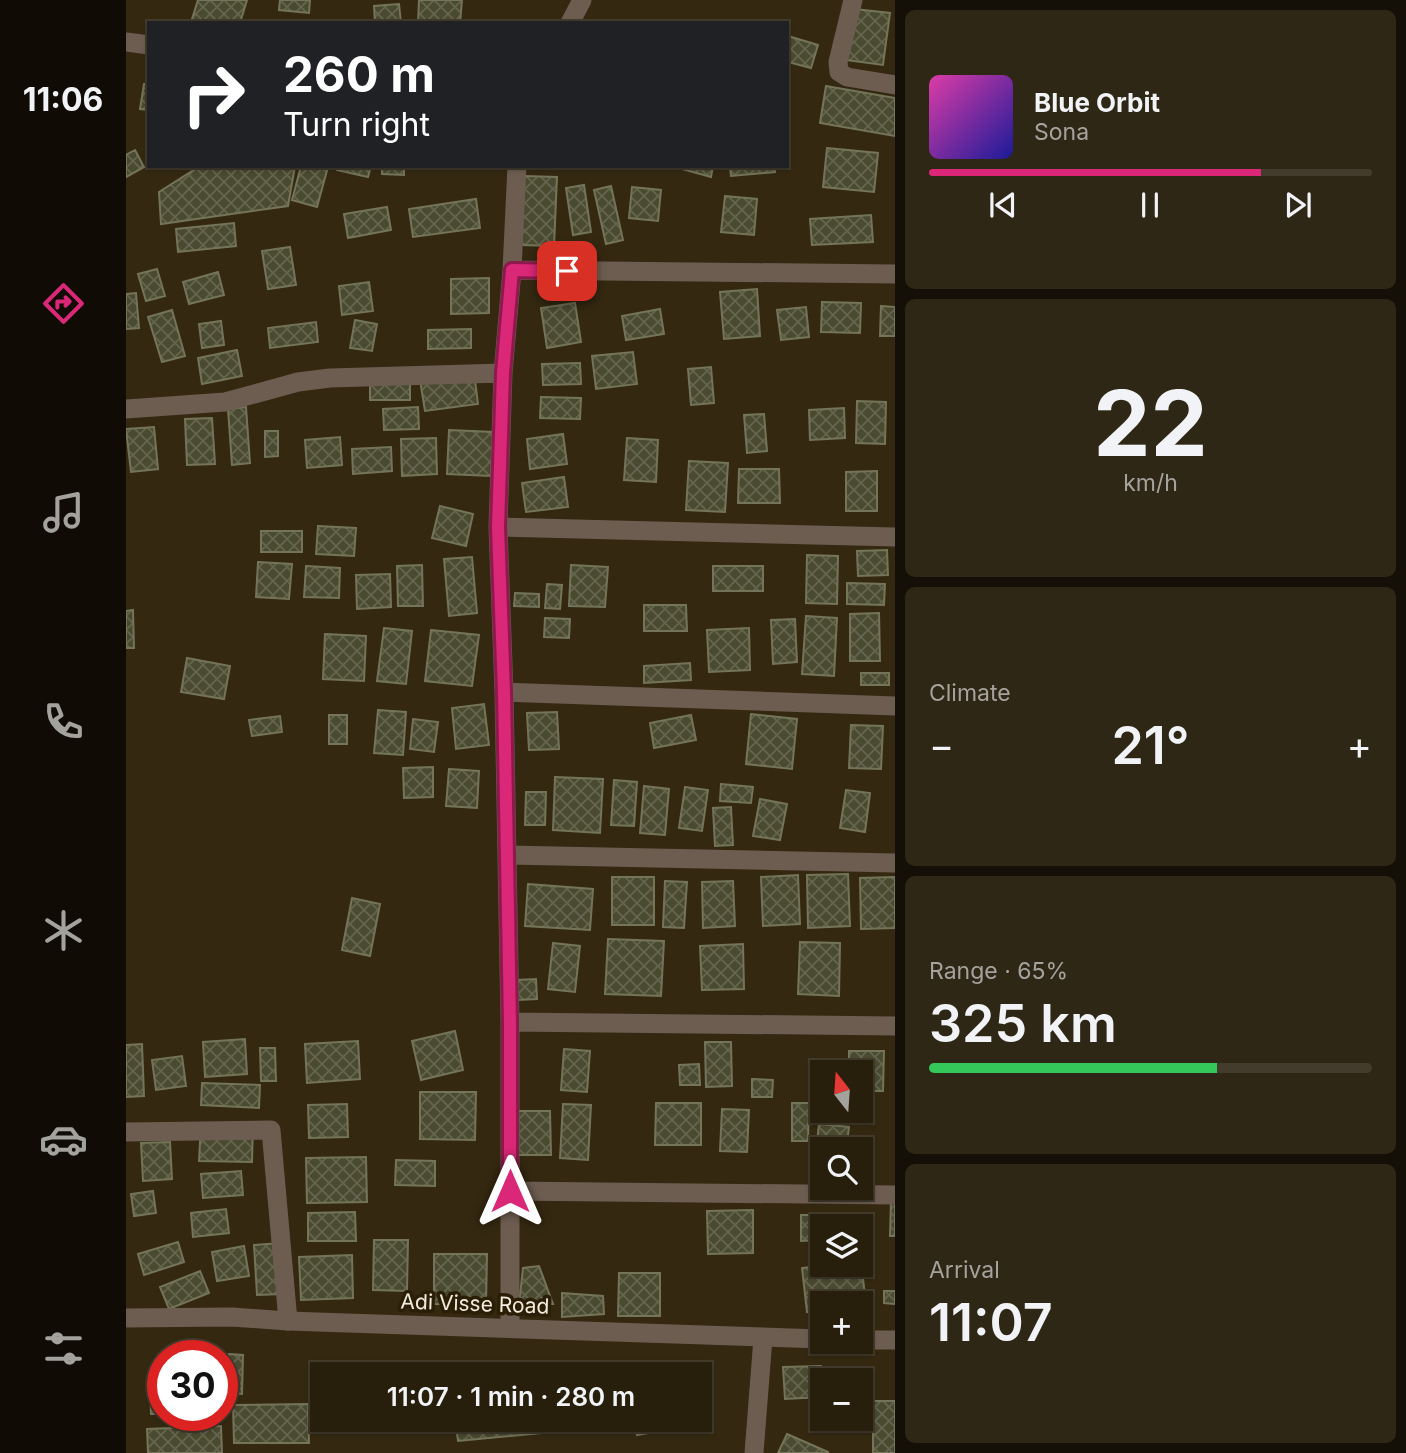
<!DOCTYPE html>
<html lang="en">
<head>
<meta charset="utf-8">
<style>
	body { margin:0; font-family:Inter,sans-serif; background:#2f2715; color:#f1f3f6; height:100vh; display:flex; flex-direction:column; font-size:26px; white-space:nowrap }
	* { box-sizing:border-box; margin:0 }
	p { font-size:23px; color:#a4a29d }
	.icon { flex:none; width:38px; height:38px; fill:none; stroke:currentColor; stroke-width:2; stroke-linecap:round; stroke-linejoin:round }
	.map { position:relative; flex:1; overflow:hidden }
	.panel { display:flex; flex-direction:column; gap:10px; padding:10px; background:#151007; width:511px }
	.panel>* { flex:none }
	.hud { position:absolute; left:21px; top:21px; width:642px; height:147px; border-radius:0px; box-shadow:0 2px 5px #0004,0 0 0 2px #433c2d; background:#202124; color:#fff; overflow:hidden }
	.needle { width:46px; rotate:343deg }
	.tools { position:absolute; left:684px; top:1060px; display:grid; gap:14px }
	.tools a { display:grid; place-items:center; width:63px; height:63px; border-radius:0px; background:#271e0c; box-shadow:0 2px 5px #0004,0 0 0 2px #433c2d; font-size:35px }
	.speed { position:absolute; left:21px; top:1340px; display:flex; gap:14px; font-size:35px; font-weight:700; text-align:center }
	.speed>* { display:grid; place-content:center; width:91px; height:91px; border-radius:50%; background:#271e0c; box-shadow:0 2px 5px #0004,0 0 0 2px #433c2d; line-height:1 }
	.speed .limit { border:10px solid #d22; background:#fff; color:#111 }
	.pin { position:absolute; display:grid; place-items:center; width:60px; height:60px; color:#fff; margin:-30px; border-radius:14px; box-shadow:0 4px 10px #0006 }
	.me { position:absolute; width:77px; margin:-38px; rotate:0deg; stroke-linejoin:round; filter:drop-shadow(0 0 5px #0008) }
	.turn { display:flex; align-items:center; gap:24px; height:147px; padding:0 21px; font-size:32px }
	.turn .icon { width:91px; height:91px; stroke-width:2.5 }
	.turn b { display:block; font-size:49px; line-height:60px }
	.big { font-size:52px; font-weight:600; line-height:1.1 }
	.panel .widget { flex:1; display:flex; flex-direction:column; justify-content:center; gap:10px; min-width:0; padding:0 24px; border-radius:10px; background:#2f2715 }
	.panel .dial { align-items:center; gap:0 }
	.dial b { font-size:91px; line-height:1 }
	.song { display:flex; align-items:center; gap:21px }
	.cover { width:84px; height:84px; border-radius:10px; background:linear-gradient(135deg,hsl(320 70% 55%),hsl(240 70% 35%)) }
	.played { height:7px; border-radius:4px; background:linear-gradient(90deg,#db2777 75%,#433c2d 75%) }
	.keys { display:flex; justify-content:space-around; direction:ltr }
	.heat { display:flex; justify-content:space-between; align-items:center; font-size:38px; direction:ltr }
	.charge { height:10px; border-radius:5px; background:linear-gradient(90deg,#34c759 65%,#433c2d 0) }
	.trip { position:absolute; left:184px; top:1362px; width:402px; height:70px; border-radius:0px; background:#271e0c; box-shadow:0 2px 5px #0004,0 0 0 2px #433c2d; font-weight:600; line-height:70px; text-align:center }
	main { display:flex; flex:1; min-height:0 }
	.tab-bar { display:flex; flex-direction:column; width:126px; justify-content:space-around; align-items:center; background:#100c05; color:#a4a29d }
	.tab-bar .icon { width:49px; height:49px }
	.tab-bar .on { color:#db2777 }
	.tab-bar b { font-size:32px; color:#f1f3f6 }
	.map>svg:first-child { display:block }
	.building { fill:url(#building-cross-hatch); stroke:#747459; stroke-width:2 }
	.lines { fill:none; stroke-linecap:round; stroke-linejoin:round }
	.minor { stroke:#6d5c50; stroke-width:19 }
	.tertiary { stroke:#6d5c50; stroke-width:19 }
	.route-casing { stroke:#8e194d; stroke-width:18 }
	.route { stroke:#db2777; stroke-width:12 }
	.labels { text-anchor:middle; stroke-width:7; stroke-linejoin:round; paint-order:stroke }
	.street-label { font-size:21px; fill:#f3ebdd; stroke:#2a1e06 }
</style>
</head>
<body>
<main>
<nav class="tab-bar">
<b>11:06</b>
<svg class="icon on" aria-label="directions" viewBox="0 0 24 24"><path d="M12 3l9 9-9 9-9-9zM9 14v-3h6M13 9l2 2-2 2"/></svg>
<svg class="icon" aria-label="music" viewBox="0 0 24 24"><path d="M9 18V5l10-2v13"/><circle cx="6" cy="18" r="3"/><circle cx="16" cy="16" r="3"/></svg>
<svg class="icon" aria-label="phone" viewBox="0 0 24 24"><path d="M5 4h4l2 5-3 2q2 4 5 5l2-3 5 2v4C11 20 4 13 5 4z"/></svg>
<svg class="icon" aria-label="climate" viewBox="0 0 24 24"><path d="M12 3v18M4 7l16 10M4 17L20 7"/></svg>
<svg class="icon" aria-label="car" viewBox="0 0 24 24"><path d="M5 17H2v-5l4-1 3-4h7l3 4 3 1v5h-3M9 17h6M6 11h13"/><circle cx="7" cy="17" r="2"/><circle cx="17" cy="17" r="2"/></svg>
<svg class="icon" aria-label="filters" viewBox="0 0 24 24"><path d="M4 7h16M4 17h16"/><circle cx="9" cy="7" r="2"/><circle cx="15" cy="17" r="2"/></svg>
</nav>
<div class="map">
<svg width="769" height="1453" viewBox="0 0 769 1453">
	<defs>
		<pattern id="building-cross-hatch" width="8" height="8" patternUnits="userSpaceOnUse" patternTransform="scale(1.75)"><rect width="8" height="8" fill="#4a4a30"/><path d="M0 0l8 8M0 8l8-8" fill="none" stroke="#65644e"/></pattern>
	</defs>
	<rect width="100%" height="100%" fill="#342810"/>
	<!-- building -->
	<path class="building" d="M 72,0 L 121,0 L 114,23 L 79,23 L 66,19 Z
		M 154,0 L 184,0 L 183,13 L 153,10 Z
		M 293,0 L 336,0 L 334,23 L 292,23 Z
		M 273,4 L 275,23 L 249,23 L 248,6 Z
		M 719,8 L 764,13 L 757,65 L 712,59 Z
		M 662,36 L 692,45 L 685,68 L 662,62 Z
		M 18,84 L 23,84 L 23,110 L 14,109 Z
		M 700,86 L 769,98 L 769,136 L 694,123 Z
		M 701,148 L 752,153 L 748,192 L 697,187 Z
		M 9,150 L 18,167 L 0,177 L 0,155 Z
		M 74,166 L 169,166 L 162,206 L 35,224 L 33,192 Z
		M 175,166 L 202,167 L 191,207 L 166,200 Z
		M 212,166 L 245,166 L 242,177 L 211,170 Z
		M 256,166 L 278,166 L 278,175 L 256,174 Z
		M 545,166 L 587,166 L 585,177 Z
		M 604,166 L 648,166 L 649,172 L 605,176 Z
		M 398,176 L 431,177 L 428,246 L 395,245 Z
		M 458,185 L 465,232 L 447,235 L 440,188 Z
		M 485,186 L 497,240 L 480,244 L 468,190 Z
		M 506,187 L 535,190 L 532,221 L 503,218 Z
		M 599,196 L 631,199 L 628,235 L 595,232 Z
		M 350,199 L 354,228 L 287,237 L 283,209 Z
		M 261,207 L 265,230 L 222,238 L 218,214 Z
		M 745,215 L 747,242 L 686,245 L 684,219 Z
		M 108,223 L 110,246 L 52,252 L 50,229 Z
		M 164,247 L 170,285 L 142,289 L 136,251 Z
		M 31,269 L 39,296 L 20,301 L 12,274 Z
		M 92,272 L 98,295 L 63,304 L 57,282 Z
		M 363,278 L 363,313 L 325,314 L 325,279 Z
		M 243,282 L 247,311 L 216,315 L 213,286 Z
		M 631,289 L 634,336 L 598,339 L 594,292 Z
		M 10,293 L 13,328 L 0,329 L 0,294 Z
		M 696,302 L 735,303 L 734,333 L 695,332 Z
		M 449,303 L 455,342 L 421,348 L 415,308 Z
		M 755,306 L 769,307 L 769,336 L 754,336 Z
		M 680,307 L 683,337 L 655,340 L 651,310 Z
		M 534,309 L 538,334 L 500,340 L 496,316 Z
		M 46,310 L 59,356 L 36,362 L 22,317 Z
		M 229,320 L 251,324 L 246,351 L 224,348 Z
		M 95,321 L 98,345 L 76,348 L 73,324 Z
		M 190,322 L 192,342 L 144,348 L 142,328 Z
		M 345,329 L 345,348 L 302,349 L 302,330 Z
		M 111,350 L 116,376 L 76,384 L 72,358 Z
		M 507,352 L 511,384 L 470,389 L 466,356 Z
		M 454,363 L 455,384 L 417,385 L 416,364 Z
		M 585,367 L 588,403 L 565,405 L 562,369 Z
		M 348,372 L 352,404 L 299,411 L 294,380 Z
		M 244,377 L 284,377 L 284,400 L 244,400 Z
		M 415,397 L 455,398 L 454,419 L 414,418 Z
		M 731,401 L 760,402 L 759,444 L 730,443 Z
		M 120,407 L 124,463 L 106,465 L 102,409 Z
		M 292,407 L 293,429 L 258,430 L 257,409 Z
		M 718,408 L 719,438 L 684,440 L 683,410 Z
		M 638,414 L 641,451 L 621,453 L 618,415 Z
		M 86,418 L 89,464 L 61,465 L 59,419 Z
		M 28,427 L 32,469 L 5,472 L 0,429 Z
		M 323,430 L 368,432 L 365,476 L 321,474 Z
		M 139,431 L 152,431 L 152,456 L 139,457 Z
		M 437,434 L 441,464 L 404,469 L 401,439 Z
		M 214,437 L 216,465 L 181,468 L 179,440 Z
		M 310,438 L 311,474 L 276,476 L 275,439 Z
		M 501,438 L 532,440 L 530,482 L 498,480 Z
		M 265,447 L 266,471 L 227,474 L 226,449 Z
		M 563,461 L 602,463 L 599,512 L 560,510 Z
		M 613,469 L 653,469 L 654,503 L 612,503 Z
		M 751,471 L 751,511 L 720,511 L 720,472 Z
		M 438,477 L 442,507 L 400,512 L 396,483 Z
		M 314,506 L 347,514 L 340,546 L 306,538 Z
		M 192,526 L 230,528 L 228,556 L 190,554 Z
		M 135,531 L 176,531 L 176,552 L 135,552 Z
		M 761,550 L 762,575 L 732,576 L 731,551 Z
		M 681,555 L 712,556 L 711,604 L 680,603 Z
		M 346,557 L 351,613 L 323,616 L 318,559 Z
		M 132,562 L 166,564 L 163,599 L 130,597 Z
		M 296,565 L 297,606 L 272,606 L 271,566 Z
		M 445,565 L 482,567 L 479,607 L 443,606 Z
		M 180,566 L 214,568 L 213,598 L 178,597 Z
		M 587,566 L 637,566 L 637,591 L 587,591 Z
		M 264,574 L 265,607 L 231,609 L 230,575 Z
		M 721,583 L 759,584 L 758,605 L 721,604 Z
		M 421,584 L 436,585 L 434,609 L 419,608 Z
		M 389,593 L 413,594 L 413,607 L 388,606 Z
		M 518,605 L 560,605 L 561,631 L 518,631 Z
		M 7,610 L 8,648 L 0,648 L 0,611 Z
		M 753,613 L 754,661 L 724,661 L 724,614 Z
		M 680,616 L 711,618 L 708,676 L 676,674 Z
		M 419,618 L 444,619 L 443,638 L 418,637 Z
		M 669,619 L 671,662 L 647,664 L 645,620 Z
		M 258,628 L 286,631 L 280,684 L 251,681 Z
		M 623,628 L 624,670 L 583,672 L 581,630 Z
		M 305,630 L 353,635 L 346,686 L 299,681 Z
		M 199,634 L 240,636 L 238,681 L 197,679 Z
		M 61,658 L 104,666 L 98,699 L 55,692 Z
		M 564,663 L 565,680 L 518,683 L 518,666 Z
		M 735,673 L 763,673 L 763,685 L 735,685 Z
		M 358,704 L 363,745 L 330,749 L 326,708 Z
		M 252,710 L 280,712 L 277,755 L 248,753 Z
		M 431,712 L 433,749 L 403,750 L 401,713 Z
		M 625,714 L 671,719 L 666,769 L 620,764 Z
		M 203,715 L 221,715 L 221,744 L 203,744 Z
		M 565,715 L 570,740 L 528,748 L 524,723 Z
		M 154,716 L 156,732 L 126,736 L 123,720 Z
		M 287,719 L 312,722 L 308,752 L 284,749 Z
		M 725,725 L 757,726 L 755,769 L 723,768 Z
		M 307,767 L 307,797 L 278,798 L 277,768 Z
		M 323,769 L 353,771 L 351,808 L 320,806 Z
		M 429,777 L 477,779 L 474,833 L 427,830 Z
		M 488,780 L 511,782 L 508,826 L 485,825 Z
		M 595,784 L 627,787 L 625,803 L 594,801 Z
		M 518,786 L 543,789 L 539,835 L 514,833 Z
		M 559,787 L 582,790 L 576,831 L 553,828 Z
		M 720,790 L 744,793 L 739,832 L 714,828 Z
		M 400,792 L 420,792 L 419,825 L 399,825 Z
		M 634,799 L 661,804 L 654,840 L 627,836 Z
		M 605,807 L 607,845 L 589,846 L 587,808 Z
		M 722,874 L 724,926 L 682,928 L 681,875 Z
		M 672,875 L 674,924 L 637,926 L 635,877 Z
		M 486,877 L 528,877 L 528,925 L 486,925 Z
		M 769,877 L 769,928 L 735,929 L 734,878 Z
		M 539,881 L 561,882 L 558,928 L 537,927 Z
		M 607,881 L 609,926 L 577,928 L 576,882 Z
		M 402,884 L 467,889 L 464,930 L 399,926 Z
		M 226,898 L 254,904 L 244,956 L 216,950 Z
		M 482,939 L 538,941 L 535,996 L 479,994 Z
		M 674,942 L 714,943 L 713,996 L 672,994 Z
		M 427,943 L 454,946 L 449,992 L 422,989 Z
		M 617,944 L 618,989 L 576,990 L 574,946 Z
		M 410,979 L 411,999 L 392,1000 L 391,980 Z
		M 329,1031 L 337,1070 L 295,1080 L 286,1041 Z
		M 119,1039 L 121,1074 L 79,1077 L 77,1042 Z
		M 232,1041 L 234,1079 L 181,1083 L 179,1044 Z
		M 579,1042 L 605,1042 L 606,1086 L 580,1087 Z
		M 16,1044 L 18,1096 L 0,1097 L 0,1045 Z
		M 134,1048 L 149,1048 L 150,1081 L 135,1081 Z
		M 438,1049 L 464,1051 L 461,1092 L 435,1090 Z
		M 723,1051 L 758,1051 L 757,1091 L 735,1091 L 735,1073 L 723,1073 Z
		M 56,1056 L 60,1086 L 30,1090 L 26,1060 Z
		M 573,1064 L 574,1085 L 554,1085 L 553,1065 Z
		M 626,1079 L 647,1080 L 646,1097 L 626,1097 Z
		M 76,1083 L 134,1085 L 133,1108 L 75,1105 Z
		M 294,1092 L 350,1092 L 349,1140 L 294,1139 Z
		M 530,1103 L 575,1103 L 575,1145 L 529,1145 Z
		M 666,1103 L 683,1103 L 682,1141 L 666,1141 Z
		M 221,1104 L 222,1137 L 183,1138 L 182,1105 Z
		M 437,1104 L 465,1105 L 462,1160 L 434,1158 Z
		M 596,1109 L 623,1110 L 621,1152 L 594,1151 Z
		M 391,1111 L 424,1111 L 425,1155 L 392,1155 Z
		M 75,1123 L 127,1124 L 126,1162 L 73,1161 Z
		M 693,1124 L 723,1127 L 720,1150 L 696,1150 L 696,1161 L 689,1160 Z
		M 44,1142 L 46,1179 L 17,1181 L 15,1143 Z
		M 240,1157 L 241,1202 L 181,1203 L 180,1158 Z
		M 270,1160 L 309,1161 L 309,1186 L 269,1185 Z
		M 115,1171 L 117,1195 L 77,1198 L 75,1174 Z
		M 27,1191 L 30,1213 L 8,1216 L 5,1194 Z
		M 765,1201 L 769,1201 L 769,1236 L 764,1236 Z
		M 100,1209 L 103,1233 L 67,1237 L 65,1213 Z
		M 627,1210 L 627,1253 L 582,1254 L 581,1211 Z
		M 229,1212 L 230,1241 L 182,1241 L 182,1213 Z
		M 675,1215 L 723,1215 L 723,1227 L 696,1227 L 696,1240 L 675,1241 Z
		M 248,1240 L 282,1240 L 281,1291 L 247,1290 Z
		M 52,1242 L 58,1262 L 18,1275 L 12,1254 Z
		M 154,1243 L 157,1294 L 131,1295 L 128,1245 Z
		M 118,1246 L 123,1276 L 91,1281 L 86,1252 Z
		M 308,1254 L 361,1254 L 360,1305 L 308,1304 Z
		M 226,1255 L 227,1298 L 175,1300 L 173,1257 Z
		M 735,1261 L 740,1305 L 696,1304 L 696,1310 L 681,1312 L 676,1268 L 699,1265 L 735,1265 Z
		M 413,1266 L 427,1304 L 393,1304 L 397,1268 Z
		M 74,1271 L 83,1293 L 43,1309 L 34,1287 Z
		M 493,1273 L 534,1273 L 534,1316 L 492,1316 Z
		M 758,1291 L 769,1291 L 769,1304 L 758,1303 Z
		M 436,1293 L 477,1296 L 478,1314 L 436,1317 Z
		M 103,1354 L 117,1355 L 116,1394 L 102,1393 Z
		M 695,1366 L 696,1397 L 659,1399 L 657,1367 Z
		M 37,1386 L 37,1414 L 25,1414 L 24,1387 Z
		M 574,1401 L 576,1423 L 511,1435 L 507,1419 L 574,1419 Z
		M 747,1401 L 769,1401 L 769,1453 L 747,1453 Z
		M 182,1404 L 183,1443 L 108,1443 L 107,1405 Z
		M 329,1419 L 427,1419 L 426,1432 L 332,1441 Z
		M 95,1426 L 96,1453 L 22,1453 L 21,1429 Z
		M 661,1434 L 702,1452 L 702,1453 L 652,1453 Z"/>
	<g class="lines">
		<!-- minor -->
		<path class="minor" d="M 727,0 L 712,62 L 713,72 L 721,77 L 769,85
			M 444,23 L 456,0
			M 0,42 L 23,45
			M 386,270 L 769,274
			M 0,409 L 99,402 L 172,382 L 204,378 L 377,373
			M 372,527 L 769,537
			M 378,692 L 769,706
			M 381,855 L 769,863
			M 384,1022 L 769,1026
			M 0,1132 L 145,1130 L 162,1321
			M 384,1191 L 769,1195
			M 384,1328 L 384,1022 L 378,692 L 372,527 L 377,373 L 386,270 L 391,166
			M 628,1453 L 637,1338"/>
		<!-- tertiary -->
		<path class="tertiary" d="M 0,1318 L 106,1317 L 162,1321 L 696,1339
			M 735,1340 L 769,1340"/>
	</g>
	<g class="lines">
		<defs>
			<path id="route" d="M 384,1191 L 384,1022 L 378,692 L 372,527 L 377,373 L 386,270 L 441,271"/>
		</defs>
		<!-- route casing -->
		<use href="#route" class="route-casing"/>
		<!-- route -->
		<use href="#route" class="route"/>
	</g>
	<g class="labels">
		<!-- street labels -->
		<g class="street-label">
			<text transform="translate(349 1304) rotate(2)" y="7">Adi Visse Road</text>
		</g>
	</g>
</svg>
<div class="tools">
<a><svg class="needle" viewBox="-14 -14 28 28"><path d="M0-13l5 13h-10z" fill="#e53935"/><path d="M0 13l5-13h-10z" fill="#a4a29d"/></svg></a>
<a><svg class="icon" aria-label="search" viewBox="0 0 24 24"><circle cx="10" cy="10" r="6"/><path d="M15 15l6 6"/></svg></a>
<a><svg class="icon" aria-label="layers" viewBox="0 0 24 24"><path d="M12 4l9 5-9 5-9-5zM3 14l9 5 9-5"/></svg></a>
<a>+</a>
<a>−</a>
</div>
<div class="speed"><div class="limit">30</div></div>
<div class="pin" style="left:441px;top:271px;background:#d93025"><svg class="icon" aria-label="arrive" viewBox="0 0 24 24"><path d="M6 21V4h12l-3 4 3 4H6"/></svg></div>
<svg class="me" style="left:384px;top:1191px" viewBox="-20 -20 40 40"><path d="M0-17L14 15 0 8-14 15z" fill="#db2777" stroke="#fff" stroke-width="4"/></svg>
<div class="trip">11:07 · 1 min · 280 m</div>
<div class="hud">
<div class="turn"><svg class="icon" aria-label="right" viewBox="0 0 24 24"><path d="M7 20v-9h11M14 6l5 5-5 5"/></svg><div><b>260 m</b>Turn right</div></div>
</div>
</div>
<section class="panel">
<div class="widget">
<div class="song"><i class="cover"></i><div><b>Blue Orbit</b><p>Sona</p></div></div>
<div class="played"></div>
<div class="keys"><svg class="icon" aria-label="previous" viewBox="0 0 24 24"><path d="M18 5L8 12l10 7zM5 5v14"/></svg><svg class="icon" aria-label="pause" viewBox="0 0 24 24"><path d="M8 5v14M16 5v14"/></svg><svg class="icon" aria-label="next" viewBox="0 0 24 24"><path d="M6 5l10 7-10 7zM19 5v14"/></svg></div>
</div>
<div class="widget dial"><b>22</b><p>km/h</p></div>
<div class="widget"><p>Climate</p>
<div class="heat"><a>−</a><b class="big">21°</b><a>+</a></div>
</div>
<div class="widget"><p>Range · 65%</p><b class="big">325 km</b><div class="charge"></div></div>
<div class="widget"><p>Arrival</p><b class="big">11:07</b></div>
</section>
</main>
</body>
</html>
